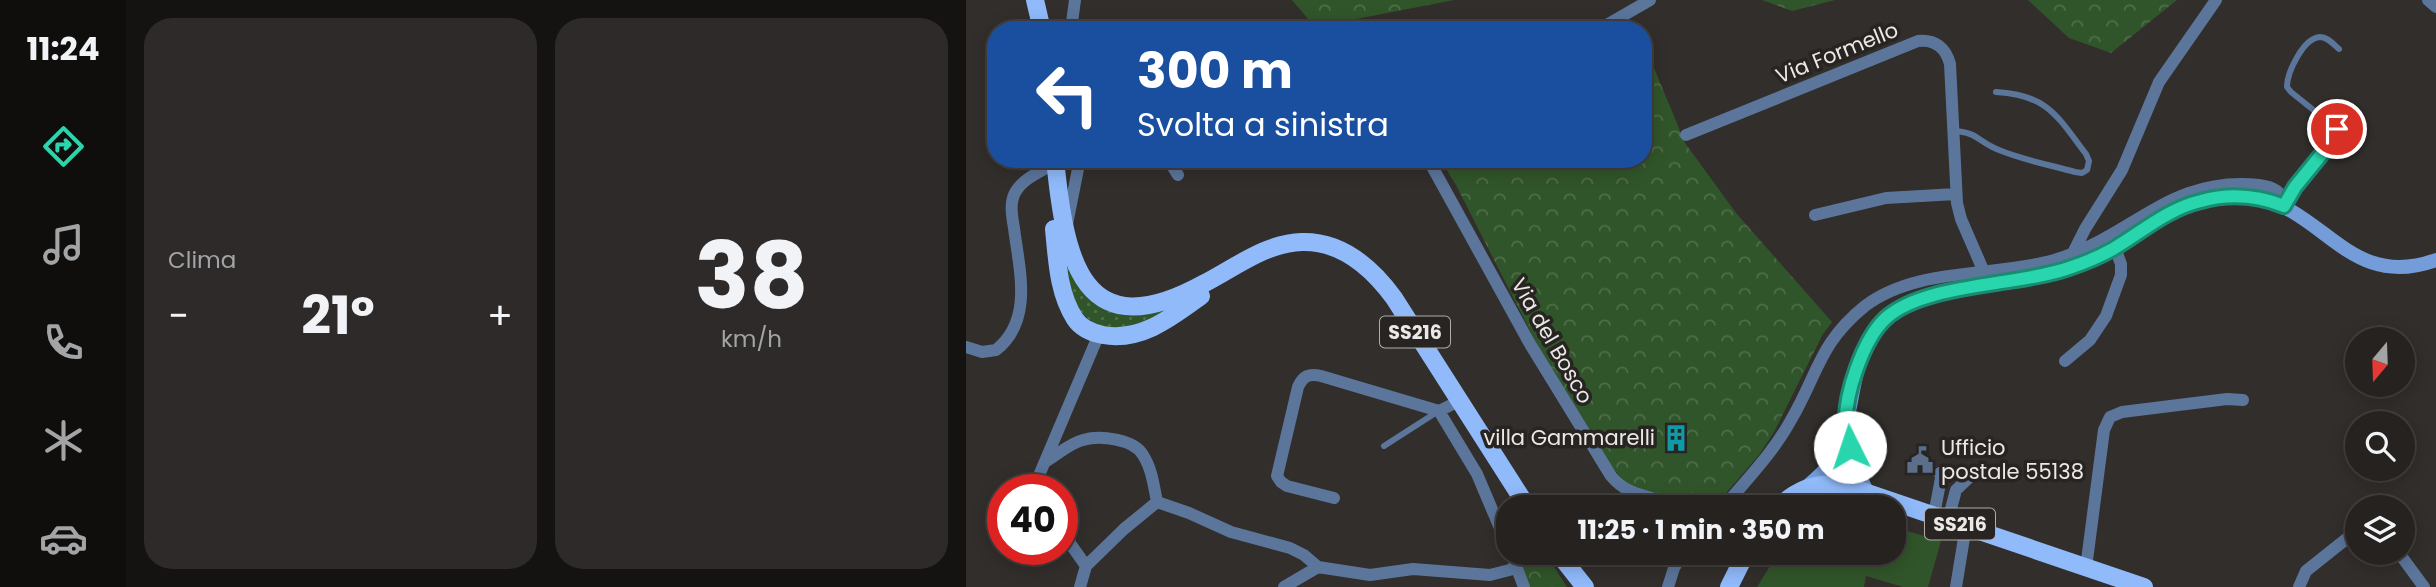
<!DOCTYPE html>
<html lang="it">
<head>
<meta charset="utf-8">
<style>
	body { margin:0; font-family:Poppins,sans-serif; background:#2d2a29; color:#f1f3f6; height:100vh; display:flex; flex-direction:column; font-size:26px; white-space:nowrap }
	* { box-sizing:border-box; margin:0 }
	p { font-size:23px; color:#a3a4a5 }
	.icon { flex:none; width:38px; height:38px; fill:none; stroke:currentColor; stroke-width:2; stroke-linecap:round; stroke-linejoin:round }
	.map { position:relative; flex:1; overflow:hidden }
	.drawer { display:flex; flex-direction:column; gap:18px; padding:18px; background:#141312; width:840px }
	.drawer>* { flex:none }
	.guide { position:absolute; left:21px; top:21px; width:665px; height:147px; border-radius:28px; box-shadow:0 4px 18px #0003,0 0 0 2px #423f3e; background:#1a4fa0; color:#fff; overflow:hidden }
	.needle { width:46px; rotate:199deg }
	.tools { position:absolute; left:1379px; top:327px; display:grid; gap:14px }
	.tools a { display:grid; place-items:center; width:70px; height:70px; border-radius:50%; background:#252220; box-shadow:0 4px 18px #0003,0 0 0 2px #423f3e; font-size:35px }
	.speed { position:absolute; left:21px; top:474px; display:flex; gap:14px; font-size:35px; font-weight:700; text-align:center }
	.speed>* { display:grid; place-content:center; width:91px; height:91px; border-radius:50%; background:#252220; box-shadow:0 4px 18px #0003,0 0 0 2px #423f3e; line-height:1 }
	.speed .limit { border:10px solid #d22; background:#fff; color:#111 }
	.pin { position:absolute; display:grid; place-items:center; width:60px; height:60px; color:#fff; margin:-30px; border:4px solid #fff; border-radius:50%; box-shadow:0 2px 7px #0007 }
	.me { position:absolute; width:77px; margin:-38px; rotate:356deg; stroke-linejoin:round; filter:drop-shadow(0 0 5px #0008) }
	.turn { display:flex; align-items:center; gap:24px; height:147px; padding:0 35px; font-size:32px }
	.turn .icon { width:91px; height:91px; stroke-width:2.5 }
	.turn b { display:block; font-size:49px; line-height:60px }
	.big { font-size:52px; font-weight:700; line-height:1.1 }
	.drawer .tile { flex:1; display:flex; flex-direction:column; justify-content:center; gap:10px; min-width:0; padding:0 24px; border-radius:28px; background:#2d2a29 }
	.drawer .dial { align-items:center; gap:0 }
	.dial b { font-size:91px; line-height:1 }
	.heat { display:flex; justify-content:space-between; align-items:center; font-size:38px; direction:ltr }
	.drawer .tiles { flex:1; display:grid; gap:18px; grid-template-columns:repeat(2,1fr) }
	.trip { position:absolute; left:530px; top:495px; width:410px; height:70px; border-radius:28px; background:#252220; box-shadow:0 4px 18px #0003,0 0 0 2px #423f3e; font-weight:700; line-height:70px; text-align:center }
	main { display:flex; flex:1; min-height:0 }
	.menu { display:flex; flex-direction:column; width:126px; justify-content:space-around; align-items:center; background:#0f0e0d; color:#a3a4a5 }
	.menu .icon { width:49px; height:49px }
	.menu .on { color:#28d5ad }
	.menu b { font-size:32px; color:#f1f3f6 }
	.map>svg:first-child { display:block }
	.grass { fill:#31552a }
	.forest { fill:url(#forest-crowns) }
	.park { fill:url(#park-dots) }
	.lines { fill:none; stroke-linecap:round; stroke-linejoin:round }
	.lane { stroke:#5b759b; stroke-width:6 }
	.street { stroke:#5b759b; stroke-width:12 }
	.secondary { stroke:#739cd9; stroke-width:14 }
	.primary { stroke:#90bafa; stroke-width:18 }
	.route-casing { stroke:#1a8a70; stroke-width:18 }
	.route { stroke:#28d5ad; stroke-width:12 }
	.labels { text-anchor:middle; stroke-width:7; stroke-linejoin:round; paint-order:stroke }
	.shield { fill:#272422; stroke:#b0aeac; stroke-width:2 }
	.shield-label { font-size:19px; font-weight:bold; fill:#ebe9e7 }
	.street-label { font-size:21px; fill:#ebe9e7; stroke:#272422 }
	.poi-label { font-size:21px; fill:#ebe9e7; stroke:#272422; text-anchor:end }
</style>
</head>
<body>
<main>
<nav class="menu">
<b>11:24</b>
<svg class="icon on" aria-label="directions" viewBox="0 0 24 24"><path d="M12 3l9 9-9 9-9-9zM9 14v-3h6M13 9l2 2-2 2"/></svg>
<svg class="icon" aria-label="music" viewBox="0 0 24 24"><path d="M9 18V5l10-2v13"/><circle cx="6" cy="18" r="3"/><circle cx="16" cy="16" r="3"/></svg>
<svg class="icon" aria-label="phone" viewBox="0 0 24 24"><path d="M5 4h4l2 5-3 2q2 4 5 5l2-3 5 2v4C11 20 4 13 5 4z"/></svg>
<svg class="icon" aria-label="climate" viewBox="0 0 24 24"><path d="M12 3v18M4 7l16 10M4 17L20 7"/></svg>
<svg class="icon" aria-label="car" viewBox="0 0 24 24"><path d="M5 17H2v-5l4-1 3-4h7l3 4 3 1v5h-3M9 17h6M6 11h13"/><circle cx="7" cy="17" r="2"/><circle cx="17" cy="17" r="2"/></svg>
</nav>
<section class="drawer">
<div class="tiles">
<div class="tile"><p>Clima</p>
<div class="heat"><a>−</a><b class="big">21°</b><a>+</a></div>
</div>
<div class="tile dial"><b>38</b><p>km/h</p></div>
</div>
</section>
<div class="map">
<svg width="1470" height="587" viewBox="0 0 1470 587">
	<defs>
		<pattern id="forest-crowns" width="20" height="18" patternUnits="userSpaceOnUse" patternTransform="scale(1.75)"><rect width="20" height="18" fill="#31552a"/><path d="M2 6a3 3 0 1 1 6 0M12 15a3 3 0 1 1 6 0" fill="none" stroke="#4f6d49"/></pattern>
		<pattern id="park-dots" width="8" height="8" patternUnits="userSpaceOnUse" patternTransform="scale(1.75)"><rect width="8" height="8" fill="#31552a"/><path d="M2 2h.1M6 6h.1" fill="none" stroke="#4f6d49" stroke-width="1.8" stroke-linecap="round"/></pattern>
	</defs>
	<rect width="100%" height="100%" fill="#312e2b"/>
	<!-- grass -->
	<path class="grass" d="M 928,527 L 975,541 L 962,587 L 937,587 L 900,576 L 898,587 L 791,587 L 812,553 L 928,553 Z"/>
	<!-- forest -->
	<path class="forest" d="M 326,0 L 488,0 L 349,27 Z
		M 796,0 L 869,0 L 826,11 Z
		M 1062,0 L 1211,0 L 1145,53 L 1103,38 Z
		M 686,63 L 719,143 L 770,213 L 866,322 L 857,334 L 808,432 L 793,455 L 748,507 L 714,507 L 660,483 L 644,465 L 582,366 L 490,185 L 474,159 L 677,159 L 677,66 Z
		M 545,553 L 579,553 L 601,587 L 558,587 Z"/>
	<!-- park -->
	<path class="park" d="M 102,263 L 134,303 L 217,301 C 209,307 201,317 192,321 C 187,325 178,325 172,327 C 125,339 104,307 96,266 Z"/>
	<g class="lines">
		<!-- lane -->
		<path class="lane" d="M 987,131 C 1012,132 1012,142 1033,150 C 1057,160 1084,165 1109,172 L 1116,173 L 1121,170 L 1123,161 L 1120,154 C 1091,116 1082,95 1030,92
			M 1319,205 L 1329,187 L 1368,139 L 1371,129 L 1325,92 L 1321,87 C 1321,73 1337,38 1354,37 C 1362,37 1368,45 1373,49
			M 418,446 L 471,412"/>
		<!-- street -->
		<path class="street" d="M 1462,0 L 1470,7
			M 105,30 L 109,0
			M 632,30 L 684,0
			M 720,135 L 952,41 C 969,39 980,48 984,64 L 991,203 L 995,219 L 1018,272
			M 202,159 L 212,175
			M 462,159 L 564,344 L 645,476 C 665,500 687,493 709,508
			M 849,215 L 920,198 L 990,194
			M 101,224 L 114,159
			M 1107,253 L 1119,229 L 1156,170 L 1193,82 L 1250,0
			M 0,347 L 16,352 L 30,350 C 68,320 53,269 48,228 C 46,216 43,202 50,191 C 58,178 76,171 89,163 L 90,159
			M 1099,361 L 1124,340 L 1140,316 L 1155,275 L 1155,264 L 1149,248
			M 473,411 L 511,474 L 542,547
			M 79,462 C 91,455 104,443 117,440 C 134,435 168,439 177,455 C 186,469 188,487 191,502 L 223,513 L 265,532 L 324,548 L 338,555 L 352,567 L 404,575 L 447,569 L 524,575 L 551,568
			M 73,490 L 74,473 L 133,334
			M 368,498 L 321,486 L 315,482 L 311,476 L 332,387 C 337,376 343,373 355,376 L 473,411 L 493,401
			M 757,508 C 781,479 807,453 825,420 C 852,374 853,343 899,306 C 950,267 1028,277 1088,260 C 1165,238 1204,175 1293,185 C 1307,187 1317,191 1318,206
			M 968,515 L 975,478 L 974,473
			M 982,520 L 990,490 L 1008,473
			M 96,532 L 120,566 L 114,587
			M 545,553 L 558,587
			M 1433,553 L 1458,587
			M 120,566 L 158,529 L 191,502
			M 1120,568 L 1138,430 L 1144,417 L 1156,412 L 1261,399 L 1277,400
			M 318,587 L 352,567
			M 702,587 L 708,568 L 717,553
			M 990,587 L 1000,526
			M 1333,587 L 1340,571 L 1384,536 L 1391,534"/>
		<!-- secondary -->
		<path class="secondary" d="M 880,426 L 887,461 L 901,492
			M 839,488 C 847,481 855,475 862,466 C 893,425 878,365 914,324 C 950,283 1053,286 1105,268 C 1166,246 1218,184 1289,197 C 1360,211 1384,291 1470,260"/>
		<!-- primary -->
		<path class="primary" d="M 69,0 L 76,30
			M 89,159 C 99,260 116,351 239,283 C 270,267 300,243 336,242 C 376,241 406,268 428,298 L 562,508
			M 88,229 C 91,259 92,293 109,319 C 115,328 127,333 137,335 C 175,342 206,317 235,296
			M 812,508 C 831,488 854,481 881,486 L 1178,587
			M 592,553 L 619,587
			M 763,587 L 780,553"/>
	</g>
	<g class="lines">
		<defs>
			<path id="route" d="M 884,447 C 883,440 881,433 880,426 C 878,396 897,339 920,318 C 959,283 1052,286 1103,268 C 1118,263 1133,257 1147,249 C 1176,232 1201,209 1235,201 C 1264,193 1290,195 1318,206 L 1329,187 L 1368,139 L 1371,129"/>
		</defs>
		<!-- route casing -->
		<use href="#route" class="route-casing"/>
		<!-- route -->
		<use href="#route" class="route"/>
	</g>
	<!-- icons -->
	<defs>
		<symbol id="building-bare" viewBox="-9 -9 18 18"><path d="M-4-6H4V6H1V3H-1V6H-4ZM-2.5-4.3h1.7v1.8h-1.7ZM.8-4.3h1.7v1.8H.8ZM-2.5-1h1.7V.8h-1.7ZM.8-1h1.7V.8H.8Z" fill="#0f9aa8" stroke="#272422" stroke-width="2.5" paint-order="stroke"/></symbol>
		<symbol id="civic-bare" viewBox="-9 -9 18 18"><path d="M-.6-6.5H3V-4.5H.6V-3L4-1V1h2V6H-6V1h2V-1L-.6-3ZM-1.2 2.5V6h2.4V2.5Z" fill="#5c6f8a" stroke="#272422" stroke-width="2.5" paint-order="stroke"/></symbol>
	</defs>
	<g fill-rule="evenodd">
		<use href="#building-bare" x="691" y="419" width="38" height="38"/>
		<use href="#civic-bare" x="935" y="441" width="38" height="38"/>
	</g>
	<g class="labels">
		<!-- shield labels -->
		<g class="shield">
			<rect x="414" y="316.5" width="70" height="31" rx="5"/>
			<rect x="959" y="508.5" width="70" height="31" rx="5"/>
		</g>
		<g class="shield-label">
			<text x="449" y="339">SS216</text>
			<text x="994" y="531">SS216</text>
		</g>
		<!-- street labels -->
		<g class="street-label">
			<text transform="translate(871 53) rotate(-22)" y="7">Via Formello</text>
			<text transform="translate(586 341) rotate(60)" y="7">Via del Bosco</text>
		</g>
		<!-- poi labels -->
		<g class="poi-label">
			<text x="689" y="445">villa Gammarelli</text>
			<text x="975" y="455" text-anchor="start">Ufficio<tspan x="975" dy="24">postale 55138</tspan></text>
		</g>
	</g>
</svg>
<div class="tools">
<a><svg class="needle" viewBox="-14 -14 28 28"><path d="M0-13l5 13h-10z" fill="#e53935"/><path d="M0 13l5-13h-10z" fill="#a3a4a5"/></svg></a>
<a><svg class="icon" aria-label="search" viewBox="0 0 24 24"><circle cx="10" cy="10" r="6"/><path d="M15 15l6 6"/></svg></a>
<a><svg class="icon" aria-label="layers" viewBox="0 0 24 24"><path d="M12 4l9 5-9 5-9-5zM3 14l9 5 9-5"/></svg></a>
</div>
<div class="speed"><div class="limit">40</div></div>
<div class="pin" style="left:1371px;top:129px;background:#d93025"><svg class="icon" aria-label="arrive" viewBox="0 0 24 24"><path d="M6 21V4h12l-3 4 3 4H6"/></svg></div>
<svg class="me" style="left:884px;top:447px" viewBox="-20 -20 40 40"><circle r="19" fill="#fff"/><path d="M0-13L10 11 0 6-10 11z" fill="#28d5ad"/></svg>
<div class="trip">11:25 · 1 min · 350 m</div>
<div class="guide">
<div class="turn"><svg class="icon" aria-label="left" viewBox="0 0 24 24"><path d="M17 20v-9H6M10 6l-5 5 5 5"/></svg><div><b>300 m</b>Svolta a sinistra</div></div>
</div>
</div>
</main>
</body>
</html>
